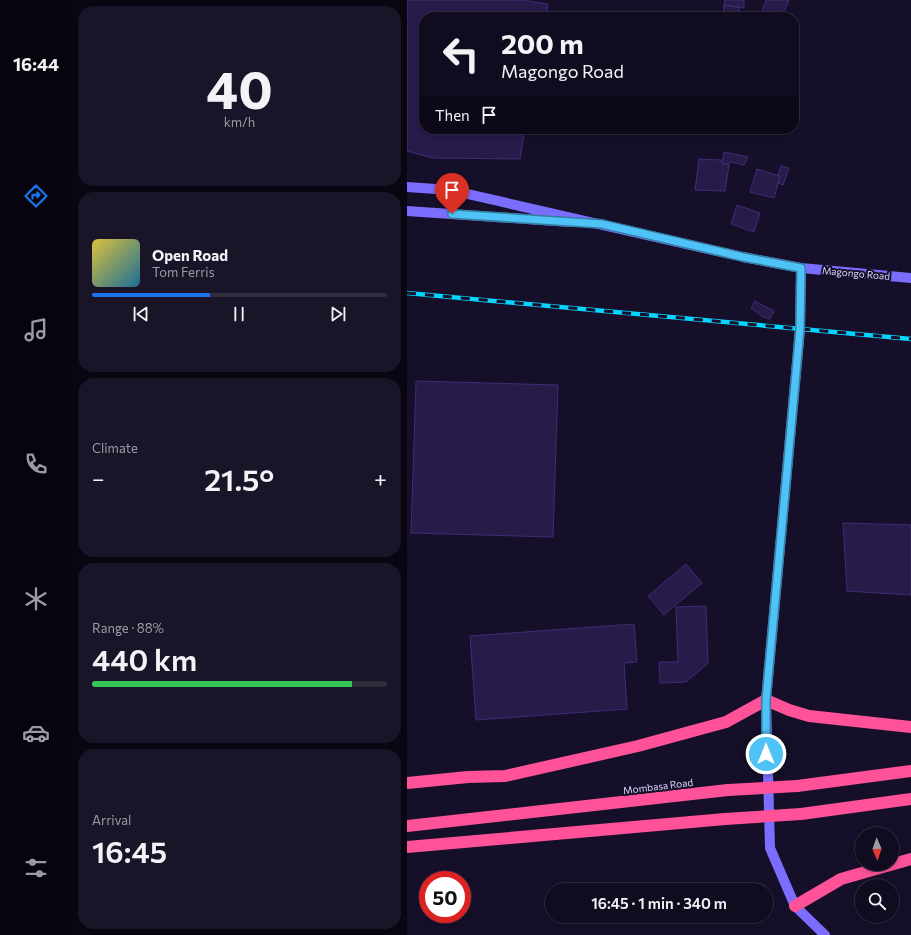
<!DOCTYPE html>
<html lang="en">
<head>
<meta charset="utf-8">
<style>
	body { margin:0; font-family:Commissioner,sans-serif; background:#191428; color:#f1f3f6; height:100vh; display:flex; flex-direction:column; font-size:15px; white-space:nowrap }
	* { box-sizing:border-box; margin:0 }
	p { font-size:13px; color:#9c9ba4 }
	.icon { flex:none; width:22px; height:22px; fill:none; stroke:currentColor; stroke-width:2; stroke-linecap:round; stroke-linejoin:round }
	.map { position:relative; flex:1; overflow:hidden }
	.sheet { display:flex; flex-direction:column; gap:6px; padding:6px; background:#090611; width:335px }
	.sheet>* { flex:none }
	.hud { position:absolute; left:12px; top:12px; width:380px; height:122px; border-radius:16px; box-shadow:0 2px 6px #0003,0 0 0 1px #302b3d; background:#100b1f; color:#f1f3f6; overflow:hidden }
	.needle { width:26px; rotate:178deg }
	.buttons { position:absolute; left:448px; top:827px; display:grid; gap:8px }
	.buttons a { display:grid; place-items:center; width:44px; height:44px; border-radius:50%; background:#100b1f; box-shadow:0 2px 6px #0003,0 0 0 1px #302b3d; font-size:20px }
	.speed { position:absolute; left:12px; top:871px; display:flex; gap:8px; font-size:20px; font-weight:700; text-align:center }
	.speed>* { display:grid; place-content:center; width:52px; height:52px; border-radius:50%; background:#100b1f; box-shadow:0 2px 6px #0003,0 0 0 1px #302b3d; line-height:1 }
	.speed .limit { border:6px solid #d22; background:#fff; color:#111 }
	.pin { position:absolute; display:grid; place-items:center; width:34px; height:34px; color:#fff; margin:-41px -17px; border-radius:50% 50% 50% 0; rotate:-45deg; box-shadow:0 0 4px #0007 }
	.pin .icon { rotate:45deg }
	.me { position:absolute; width:44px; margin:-22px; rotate:0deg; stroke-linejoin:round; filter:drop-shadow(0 0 3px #0008) }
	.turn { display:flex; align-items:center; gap:14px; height:84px; padding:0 16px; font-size:18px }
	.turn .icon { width:52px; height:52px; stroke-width:2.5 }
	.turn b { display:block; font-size:28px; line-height:34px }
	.then { display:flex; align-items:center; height:38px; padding:0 16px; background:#0003; gap:8px; font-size:15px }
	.big { font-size:30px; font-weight:600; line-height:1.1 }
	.sheet .card { flex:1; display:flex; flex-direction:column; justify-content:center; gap:6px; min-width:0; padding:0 14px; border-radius:16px; background:#191428 }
	.sheet .dial { align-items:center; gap:0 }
	.dial b { font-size:52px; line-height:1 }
	.song { display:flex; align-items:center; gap:12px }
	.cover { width:48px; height:48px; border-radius:6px; background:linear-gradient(135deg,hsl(50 70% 55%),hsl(200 70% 35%)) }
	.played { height:4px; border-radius:2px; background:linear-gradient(90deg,#1a73e8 40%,#302b3d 40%) }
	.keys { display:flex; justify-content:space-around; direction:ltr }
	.heat { display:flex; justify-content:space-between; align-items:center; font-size:22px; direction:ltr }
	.charge { height:6px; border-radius:3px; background:linear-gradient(90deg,#34c759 88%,#302b3d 0) }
	.trip { position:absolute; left:138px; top:883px; width:228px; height:40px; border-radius:20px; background:#100b1f; box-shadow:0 2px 6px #0003,0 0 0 1px #302b3d; font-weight:600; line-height:40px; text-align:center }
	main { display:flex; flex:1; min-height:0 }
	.menu { display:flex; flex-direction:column; width:72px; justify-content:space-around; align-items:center; background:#06040c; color:#9c9ba4 }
	.menu .icon { width:28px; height:28px }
	.menu .on { color:#1a73e8 }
	.menu b { font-size:18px; color:#f1f3f6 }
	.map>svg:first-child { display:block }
	.building { fill:#271b4a; stroke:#402c77 }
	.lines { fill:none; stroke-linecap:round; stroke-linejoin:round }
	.secondary { stroke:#7b6eff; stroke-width:10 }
	.highway { stroke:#ff5299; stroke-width:12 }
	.rail-casing { stroke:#03d5ff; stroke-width:4.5 }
	.rail { stroke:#150f29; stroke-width:3; stroke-dasharray:9; stroke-linecap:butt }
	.highway-bridge { stroke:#ff5299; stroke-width:12 }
	.route-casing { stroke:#337fa1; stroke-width:10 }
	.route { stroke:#4fc3f7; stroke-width:7 }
	.labels { text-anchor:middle; stroke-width:4; stroke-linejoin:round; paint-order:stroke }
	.street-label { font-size:10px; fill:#ded7ff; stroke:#150f29 }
</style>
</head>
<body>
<main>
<nav class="menu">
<b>16:44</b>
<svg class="icon on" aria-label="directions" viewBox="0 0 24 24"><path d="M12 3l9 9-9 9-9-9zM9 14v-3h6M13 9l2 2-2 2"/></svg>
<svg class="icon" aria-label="music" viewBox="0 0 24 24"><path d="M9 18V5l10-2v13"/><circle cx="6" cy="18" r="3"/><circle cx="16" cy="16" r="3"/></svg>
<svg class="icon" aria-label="phone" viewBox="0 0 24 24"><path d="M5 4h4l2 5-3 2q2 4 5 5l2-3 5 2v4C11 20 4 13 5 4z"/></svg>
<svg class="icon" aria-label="climate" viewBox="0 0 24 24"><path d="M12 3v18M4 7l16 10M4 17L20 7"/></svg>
<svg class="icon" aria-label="car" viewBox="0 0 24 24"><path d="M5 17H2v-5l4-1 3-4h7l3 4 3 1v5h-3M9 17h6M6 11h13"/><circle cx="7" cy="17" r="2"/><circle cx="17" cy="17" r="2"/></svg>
<svg class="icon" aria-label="filters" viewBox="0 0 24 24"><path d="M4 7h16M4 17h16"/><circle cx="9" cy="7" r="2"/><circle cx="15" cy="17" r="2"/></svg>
</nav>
<section class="sheet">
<div class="card dial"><b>40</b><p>km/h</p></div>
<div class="card">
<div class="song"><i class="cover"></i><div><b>Open Road</b><p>Tom Ferris</p></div></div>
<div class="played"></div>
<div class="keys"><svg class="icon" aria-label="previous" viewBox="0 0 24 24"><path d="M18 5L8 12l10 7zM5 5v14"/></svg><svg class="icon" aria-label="pause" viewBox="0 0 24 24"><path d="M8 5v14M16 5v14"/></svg><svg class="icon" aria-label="next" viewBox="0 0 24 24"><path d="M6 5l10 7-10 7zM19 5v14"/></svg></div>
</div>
<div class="card"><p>Climate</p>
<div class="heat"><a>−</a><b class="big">21.5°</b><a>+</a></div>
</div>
<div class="card"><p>Range · 88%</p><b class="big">440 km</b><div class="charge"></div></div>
<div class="card"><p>Arrival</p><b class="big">16:45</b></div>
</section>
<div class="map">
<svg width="504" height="935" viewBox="0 0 504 935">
	<rect width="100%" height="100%" fill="#150f29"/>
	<!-- building -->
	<path class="building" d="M 0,0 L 115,0 L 141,4 L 139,17 L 17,17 L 17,129 L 118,129 L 113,159 L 26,158 L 0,151 Z
		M 318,0 L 337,0 L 337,8 L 317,5 Z
		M 359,0 L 382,0 L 375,17 L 353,17 Z
		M 317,5 L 333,7 L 331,17 L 316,17 Z
		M 317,152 L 341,157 L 337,165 L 323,162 L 322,165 L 315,163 Z
		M 292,159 L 314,160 L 315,163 L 322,165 L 318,191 L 288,190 Z
		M 374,166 L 382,168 L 376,185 L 371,183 L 373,176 L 371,175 Z
		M 350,169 L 373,176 L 367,198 L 343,192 Z
		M 330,205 L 353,213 L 347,232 L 324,224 Z
		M 348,301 L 367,311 L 363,319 L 356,317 L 344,308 Z
		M 9,381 L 151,385 L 146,537 L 4,533 Z
		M 436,523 L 504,525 L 504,595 L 440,591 Z
		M 279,564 L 295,583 L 257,615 L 241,596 Z
		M 299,606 L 301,663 L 279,682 L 253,683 L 252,662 L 271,662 L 269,607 Z
		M 227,624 L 230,662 L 217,663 L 220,709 L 69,720 L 63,636 Z"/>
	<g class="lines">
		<!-- secondary -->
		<path class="secondary" d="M 0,187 L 43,190 L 336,257 L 394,268 L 504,278
			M 0,211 L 163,222
			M 394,268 L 393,329 L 359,700 L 363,848 L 388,906 L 418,935"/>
		<!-- highway -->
		<path class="highway" d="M 0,783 L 61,777 L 98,776 L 231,746 L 319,722 L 359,700 L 382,710 L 402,716 L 504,727
			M 390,786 L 504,771
			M 394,814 L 504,799
			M 0,826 L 321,790
			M 0,847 L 318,819
			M 388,906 L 434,879 L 504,859"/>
		<defs>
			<path id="rail" d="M 0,293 L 504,339"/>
		</defs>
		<!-- rail casing -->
		<use href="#rail" class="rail-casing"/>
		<!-- rail -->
		<use href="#rail" class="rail"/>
		<!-- highway-bridge -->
		<path class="highway-bridge" d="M 321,790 L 390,786
			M 318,819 L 394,814"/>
	</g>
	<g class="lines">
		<defs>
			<path id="route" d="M 45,214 L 195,224 L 336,257 L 394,268 L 393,329 L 359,700 L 359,754"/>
		</defs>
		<!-- route casing -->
		<use href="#route" class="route-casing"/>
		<!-- route -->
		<use href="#route" class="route"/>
	</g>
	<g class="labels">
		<!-- street labels -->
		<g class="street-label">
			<text transform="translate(449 273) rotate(5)" y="4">Magongo Road</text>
			<text transform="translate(251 786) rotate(-7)" y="4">Mombasa Road</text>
		</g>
	</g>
</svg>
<div class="buttons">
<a><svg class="needle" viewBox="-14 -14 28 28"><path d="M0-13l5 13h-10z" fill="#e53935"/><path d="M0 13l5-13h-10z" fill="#9c9ba4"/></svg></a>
<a><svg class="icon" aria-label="search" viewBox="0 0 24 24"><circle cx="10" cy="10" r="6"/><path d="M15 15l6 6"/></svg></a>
</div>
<div class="speed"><div class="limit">50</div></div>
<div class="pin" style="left:45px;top:214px;background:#d93025"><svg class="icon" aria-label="arrive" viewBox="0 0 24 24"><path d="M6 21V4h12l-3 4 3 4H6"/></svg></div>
<svg class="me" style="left:359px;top:754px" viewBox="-20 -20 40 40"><circle r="17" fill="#4fc3f7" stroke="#fff" stroke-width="3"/><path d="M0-11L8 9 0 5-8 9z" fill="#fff"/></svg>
<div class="trip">16:45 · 1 min · 340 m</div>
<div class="hud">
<div class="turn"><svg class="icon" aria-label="left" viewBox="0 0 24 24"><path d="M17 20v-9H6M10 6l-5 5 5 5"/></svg><div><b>200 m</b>Magongo Road</div></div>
<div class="then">Then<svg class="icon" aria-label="arrive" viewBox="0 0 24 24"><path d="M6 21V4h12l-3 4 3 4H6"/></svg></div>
</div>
</div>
</main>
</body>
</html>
